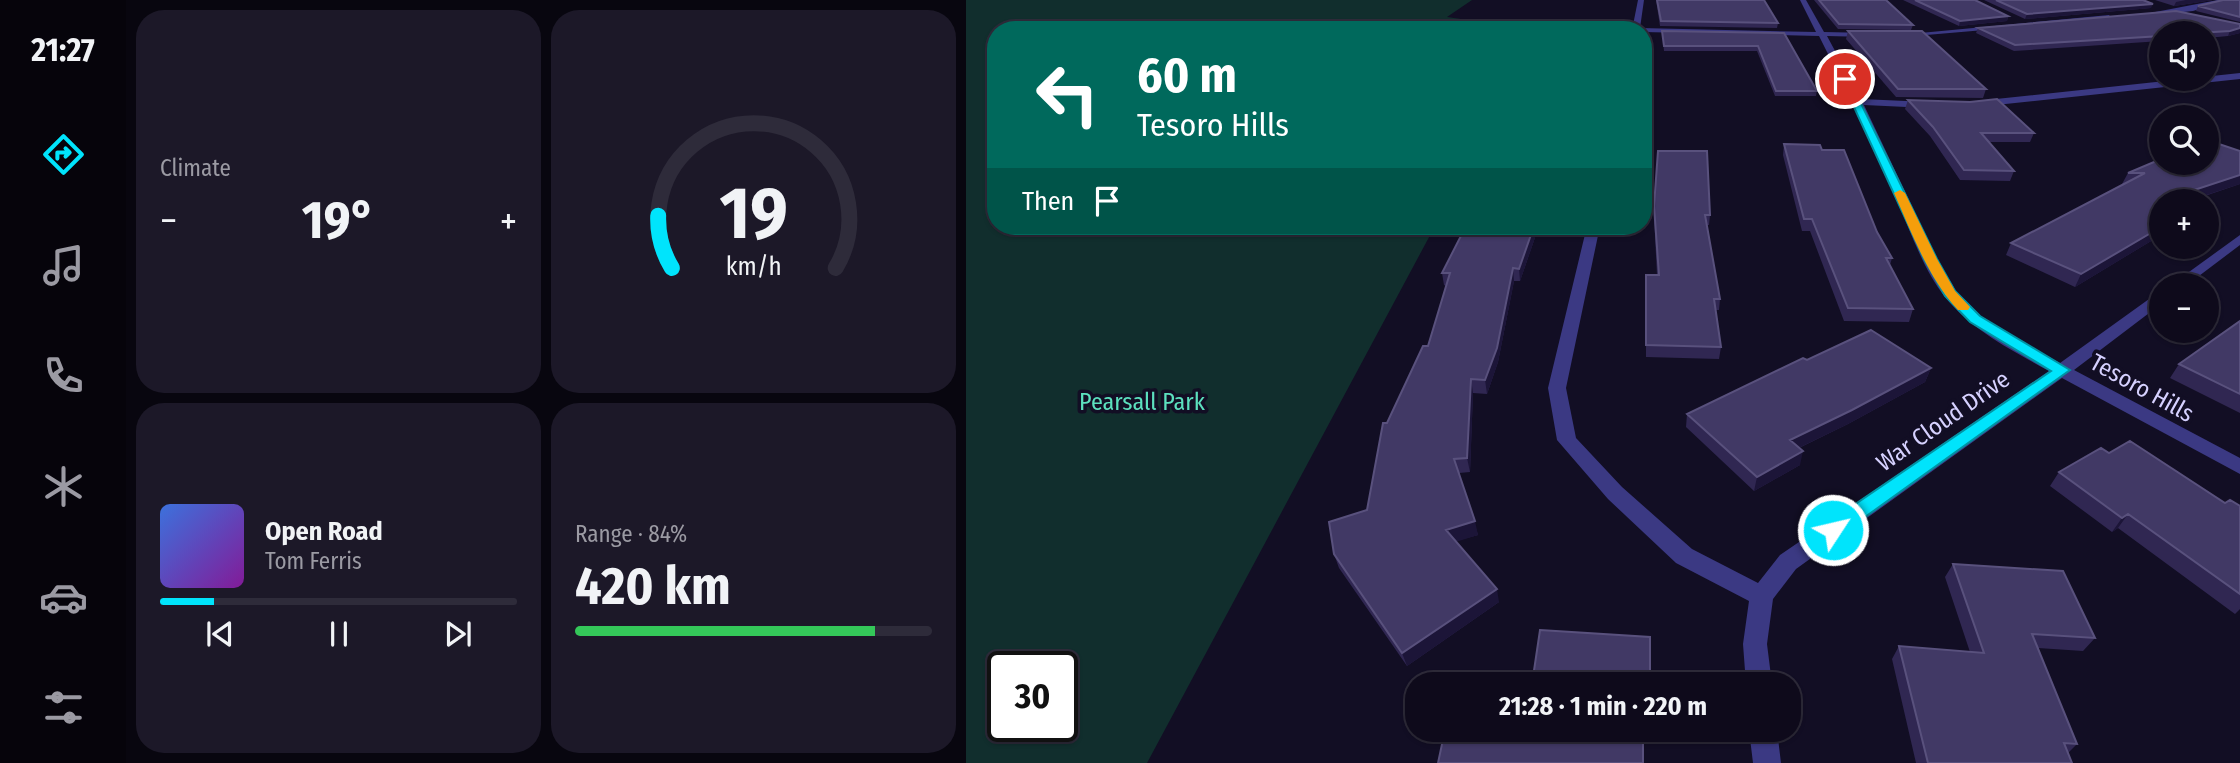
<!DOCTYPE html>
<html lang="en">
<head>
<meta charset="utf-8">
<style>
	body { margin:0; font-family:"Fira Sans Condensed",sans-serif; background:#1c1828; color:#f1f3f6; height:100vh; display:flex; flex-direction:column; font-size:26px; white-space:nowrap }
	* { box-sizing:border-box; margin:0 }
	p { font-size:23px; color:#9b9aa3 }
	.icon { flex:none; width:38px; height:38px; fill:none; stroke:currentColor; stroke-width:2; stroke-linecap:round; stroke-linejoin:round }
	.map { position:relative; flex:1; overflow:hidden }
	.drawer { display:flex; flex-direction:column; gap:10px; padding:10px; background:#08060f; width:840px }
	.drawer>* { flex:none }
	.guide { position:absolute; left:21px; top:21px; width:665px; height:214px; border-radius:28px; box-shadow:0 2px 5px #0004,0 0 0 2px #2e2b3a; background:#00695c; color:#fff; overflow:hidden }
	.buttons { position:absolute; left:1183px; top:21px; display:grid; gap:14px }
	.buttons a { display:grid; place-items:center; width:70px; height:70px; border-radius:50%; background:#0e0a1b; box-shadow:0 2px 5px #0004,0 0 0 2px #2e2b3a; font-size:35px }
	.speed { position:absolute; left:21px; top:651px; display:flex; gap:14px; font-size:35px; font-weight:700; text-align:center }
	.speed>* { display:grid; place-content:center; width:91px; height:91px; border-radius:50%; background:#0e0a1b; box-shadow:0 2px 5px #0004,0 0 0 2px #2e2b3a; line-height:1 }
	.speed .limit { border:4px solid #111; border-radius:10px; background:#fff; color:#111 }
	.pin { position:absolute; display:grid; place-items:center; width:60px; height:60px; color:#fff; margin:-30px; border:4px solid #fff; border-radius:50%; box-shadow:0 2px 7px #0007 }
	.me { position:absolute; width:77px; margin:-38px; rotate:55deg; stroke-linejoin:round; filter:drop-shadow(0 0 5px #0008) }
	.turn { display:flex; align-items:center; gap:24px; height:147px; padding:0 35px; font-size:32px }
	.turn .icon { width:91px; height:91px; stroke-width:2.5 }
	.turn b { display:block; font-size:49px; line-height:60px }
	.then { display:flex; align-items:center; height:66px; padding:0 35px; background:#0003; gap:14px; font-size:26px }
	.big { font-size:52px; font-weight:700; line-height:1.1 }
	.drawer .widget { flex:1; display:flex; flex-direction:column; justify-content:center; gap:10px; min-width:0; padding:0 24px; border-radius:28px; background:#1c1828 }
	.drawer .dial { align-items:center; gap:0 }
	.dial svg { height:182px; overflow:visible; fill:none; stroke:#2e2b3a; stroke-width:7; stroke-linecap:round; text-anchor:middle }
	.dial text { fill:#f1f3f6; stroke:none }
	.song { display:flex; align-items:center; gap:21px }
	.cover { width:84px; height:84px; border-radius:10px; background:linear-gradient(135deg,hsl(220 70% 55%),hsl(290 70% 35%)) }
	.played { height:7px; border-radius:4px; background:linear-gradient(90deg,#00e4fc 15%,#2e2b3a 15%) }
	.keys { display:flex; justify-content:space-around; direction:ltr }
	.heat { display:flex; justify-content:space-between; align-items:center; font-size:38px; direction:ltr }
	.charge { height:10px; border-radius:5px; background:linear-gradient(90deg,#34c759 84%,#2e2b3a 0) }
	.drawer .tiles { flex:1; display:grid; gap:10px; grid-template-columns:repeat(2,1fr) }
	.trip { position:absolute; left:439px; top:672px; width:396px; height:70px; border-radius:28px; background:#0e0a1b; box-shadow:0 2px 5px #0004,0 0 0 2px #2e2b3a; font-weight:700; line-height:70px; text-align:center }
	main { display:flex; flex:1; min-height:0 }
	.dock { display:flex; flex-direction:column; width:126px; justify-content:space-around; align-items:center; background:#06040b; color:#9b9aa3 }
	.dock .icon { width:49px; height:49px }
	.dock .selected { color:#00e4fc }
	.dock b { font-size:32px; color:#f1f3f6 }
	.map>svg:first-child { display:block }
	.green { fill:#112e2d; fill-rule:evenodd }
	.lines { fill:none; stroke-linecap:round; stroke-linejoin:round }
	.minor { fill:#3b3983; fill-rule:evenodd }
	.wall { fill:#302752 }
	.shaded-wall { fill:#1c1538 }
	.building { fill:#413965; stroke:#59517d; stroke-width:2 }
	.route { fill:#00e4fc; stroke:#0094a4; stroke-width:2 }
	.slow { fill:#f59e0b }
	.labels { text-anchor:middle; stroke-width:7; stroke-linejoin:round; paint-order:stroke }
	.street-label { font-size:24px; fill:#d6d1ff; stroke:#120e24 }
	.park-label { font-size:24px; fill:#5ce0be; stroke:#120e24 }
</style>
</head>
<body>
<main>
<nav class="dock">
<b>21:27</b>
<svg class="icon selected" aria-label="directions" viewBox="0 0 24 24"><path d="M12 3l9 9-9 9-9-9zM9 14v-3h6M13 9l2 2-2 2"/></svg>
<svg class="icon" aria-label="music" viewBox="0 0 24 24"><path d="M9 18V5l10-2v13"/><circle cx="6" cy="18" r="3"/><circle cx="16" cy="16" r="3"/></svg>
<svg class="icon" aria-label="phone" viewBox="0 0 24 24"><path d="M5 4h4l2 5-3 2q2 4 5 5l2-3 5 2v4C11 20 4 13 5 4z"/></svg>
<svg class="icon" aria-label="climate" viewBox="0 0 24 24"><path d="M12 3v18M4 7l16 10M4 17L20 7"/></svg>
<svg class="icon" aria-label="car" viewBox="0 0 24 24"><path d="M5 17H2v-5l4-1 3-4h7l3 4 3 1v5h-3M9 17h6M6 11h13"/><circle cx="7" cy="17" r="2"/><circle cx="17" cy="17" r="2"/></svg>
<svg class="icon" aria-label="filters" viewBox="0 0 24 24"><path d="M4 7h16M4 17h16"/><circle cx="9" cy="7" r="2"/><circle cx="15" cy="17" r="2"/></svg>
</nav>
<section class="drawer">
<div class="tiles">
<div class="widget"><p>Climate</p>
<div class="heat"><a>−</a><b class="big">19°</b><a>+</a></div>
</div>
<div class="widget dial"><svg viewBox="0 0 100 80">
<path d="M14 69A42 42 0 1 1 86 69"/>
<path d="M14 69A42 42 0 0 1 8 46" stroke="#00e4fc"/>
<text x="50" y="56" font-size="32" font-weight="700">19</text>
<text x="50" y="72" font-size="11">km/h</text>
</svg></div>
<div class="widget">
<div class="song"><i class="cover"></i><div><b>Open Road</b><p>Tom Ferris</p></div></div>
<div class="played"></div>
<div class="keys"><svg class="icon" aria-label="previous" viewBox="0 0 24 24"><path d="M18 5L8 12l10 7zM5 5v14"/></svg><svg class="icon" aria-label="pause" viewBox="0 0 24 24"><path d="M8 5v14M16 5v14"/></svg><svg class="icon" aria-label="next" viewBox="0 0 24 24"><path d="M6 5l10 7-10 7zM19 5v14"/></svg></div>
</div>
<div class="widget"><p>Range · 84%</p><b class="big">420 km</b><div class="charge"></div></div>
</div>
</section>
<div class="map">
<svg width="1274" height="763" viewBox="0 0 1274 763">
	<rect width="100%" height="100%" fill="#120e24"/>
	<!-- green -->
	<path class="green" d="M 0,0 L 506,0 L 481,17 L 523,23 L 516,30 L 30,30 L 30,226 L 469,226 L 181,763 L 0,763 ZM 37,667 L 96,667 L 96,726 L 37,726 Z"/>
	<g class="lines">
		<!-- minor -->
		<path class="minor" d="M 672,0 L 678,0 L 674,28 L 850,32 L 834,0 L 840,0 L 858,32 L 905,33 L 902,37 L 861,36 L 895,99 L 962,102 L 967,105 L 962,108 L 898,105 L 971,259 L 990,291 L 1015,316 L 1054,341 L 1094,363 L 1190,294 L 1195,293 L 1195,304 L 1108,370 L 1274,458 L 1274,474 L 1096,378 L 830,569 L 807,599 L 801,644 L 806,684 L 780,684 L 777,644 L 783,601 L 710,563 L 642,499 L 591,440 L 582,388 L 621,226 L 634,226 L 600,388 L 610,438 L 656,487 L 726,549 L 792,583 L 814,555 L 1083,371 C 1045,350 1006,330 979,297 C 956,268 944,229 929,196 C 905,142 880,89 853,36 L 677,32 L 677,30 L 666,30 Z
			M 1252,0 L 1263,0 L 1227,11 L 1188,15 L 1184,13 Z
			M 1143,15 L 1146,19 L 937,37 L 933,35 Z
			M 1274,73 L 1274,79 L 1011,107 L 1006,104 L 1011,101 Z
			M 1274,235 L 1274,245 L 1221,285 L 1205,285 Z
			M 783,730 L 811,730 L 815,763 L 787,763 Z"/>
	</g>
	<!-- wall -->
	<path class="wall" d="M 690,0 L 798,0 L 812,23 L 811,28 L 694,26 Z
		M 848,0 L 920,0 L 947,25 L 945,30 L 872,29 Z
		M 937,0 L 1009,0 L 1042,16 L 1041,21 L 993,26 Z
		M 1018,0 L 1177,0 L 1185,8 L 1059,19 Z
		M 1189,0 L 1247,0 L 1208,6 Z
		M 1274,0 L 1274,22 L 1230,11 L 1232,6 Z
		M 1274,24 L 1274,33 L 1262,36 L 1241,38 L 1241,33 L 1195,33 L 1195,41 L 1048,51 L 1010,33 L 1012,28 Z
		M 696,31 L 818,33 L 851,91 L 850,96 L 809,96 L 791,51 L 698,51 Z
		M 882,31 L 1020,89 L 1017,98 L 930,97 L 880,39 Z
		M 942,100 L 1068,133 L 1064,142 L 1023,142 L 1048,171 L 1044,181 L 994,180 L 964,136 L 939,109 Z
		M 818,144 L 856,150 L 911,232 L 926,258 L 924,265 L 947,309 L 943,322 L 878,321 L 844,231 L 836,231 L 817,155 Z
		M 692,151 L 744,215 L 743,225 L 741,225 L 754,299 L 753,310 L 750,310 L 755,347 L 753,359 L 680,357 L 680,275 L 691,275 L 688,217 Z
		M 1274,151 L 1274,184 L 1224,201 L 1195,201 L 1195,235 L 1109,287 L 1040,255 L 1045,243 L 1157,184 L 1156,184 L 1162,173 Z
		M 500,226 L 573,226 L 554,281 L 548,281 L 532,362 L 521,394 L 507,393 L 504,472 L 493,473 L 512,535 L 490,541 L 533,602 L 441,666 L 373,568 L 368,554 L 401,510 L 421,423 L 462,346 L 480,286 L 478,285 L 476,273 Z
		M 1274,321 L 1274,413 L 1204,378 L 1213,364 Z
		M 841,360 L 965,368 L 959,382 L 882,424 L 833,448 L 834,465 L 788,491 L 720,427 L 721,414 Z
		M 1143,453 L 1259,503 L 1274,506 L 1274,609 L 1269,614 L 1152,528 L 1146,532 L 1084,486 L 1093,472 Z
		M 987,564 L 1129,638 L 1117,651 L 1072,648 L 1111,744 L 1102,753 L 1106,763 L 950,763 L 926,659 L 933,646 L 1004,652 L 979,577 Z"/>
	<!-- shaded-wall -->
	<path class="shaded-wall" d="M 1220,0 L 1247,0 L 1208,6 L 1210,2 Z
		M 1187,4 L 1185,8 L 1059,19 L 1061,14 Z
		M 1042,16 L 1041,21 L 993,26 L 994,21 Z
		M 1274,28 L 1274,33 L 1262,36 L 1264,31 Z
		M 1274,175 L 1274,184 L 1222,201 L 1210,196 Z
		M 568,226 L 573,226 L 554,281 L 553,269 Z
		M 1195,227 L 1195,235 L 1109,287 L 1115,274 Z
		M 547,268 L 548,281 L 532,362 L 521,394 L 519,380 Z
		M 965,368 L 959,382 L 882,424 L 820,454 L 824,440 Z
		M 505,379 L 507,393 L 504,472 L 501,458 Z
		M 837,451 L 834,465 L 788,491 L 791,477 Z
		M 1162,514 L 1152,528 L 1146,532 L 1156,518 Z
		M 509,521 L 512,535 L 483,544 L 480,530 Z
		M 531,589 L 533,602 L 441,666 L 436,653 Z"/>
	<!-- building -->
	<path class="building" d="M 691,0 L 798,0 L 812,23 L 695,21 Z
		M 853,0 L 920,0 L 947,25 L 873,24 Z
		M 949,0 L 1009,0 L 1042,16 L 994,21 Z
		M 1030,0 L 1177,0 L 1187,4 L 1061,14 Z
		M 1257,0 L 1274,0 L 1274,17 L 1232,6 Z
		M 1210,11 L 1274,24 L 1274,28 L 1264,31 L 1231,33 L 1195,33 L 1195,36 L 1049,45 L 1012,28 Z
		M 696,31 L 818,33 L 851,91 L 810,91 L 792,46 L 698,46 Z
		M 882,31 L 956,31 L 1020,89 L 932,89 Z
		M 1031,99 L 1068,133 L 1015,133 L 1048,171 L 998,170 L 967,127 L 942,100 L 1004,102 Z
		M 1241,140 L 1274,151 L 1274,175 L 1210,196 L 1226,201 L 1195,201 L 1195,227 L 1115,274 L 1045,243 L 1179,173 L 1162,173 L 1195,159 L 1195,163 L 1241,163 Z
		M 818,144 L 854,145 L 856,150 L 878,150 L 911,232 L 926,258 L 920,258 L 947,309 L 882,308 L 846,219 L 838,219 Z
		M 692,151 L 741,151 L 744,215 L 739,215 L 754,299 L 748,299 L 755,347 L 680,345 L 680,275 L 693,275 L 688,206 Z
		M 500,226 L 568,226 L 553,269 L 547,268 L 531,348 L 519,380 L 505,379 L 501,458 L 488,459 L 509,521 L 480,530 L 531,589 L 436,653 L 368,554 L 363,522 L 401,510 L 417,423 L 421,423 L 457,346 L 462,346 L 484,273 L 476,273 Z
		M 1274,321 L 1274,394 L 1213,364 Z
		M 905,330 L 965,368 L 886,410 L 824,440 L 837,451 L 791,477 L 721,414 L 837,358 L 841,360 Z
		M 1164,441 L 1259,503 L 1264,500 L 1274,506 L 1274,594 L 1162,514 L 1156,518 L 1093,472 L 1135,448 L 1143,453 Z
		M 987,564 L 1097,571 L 1129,638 L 1066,634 L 1111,744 L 1098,743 L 1106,763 L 962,763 L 933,646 L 1018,653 Z
		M 574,630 L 684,637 L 684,684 L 566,684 Z
		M 479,730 L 558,733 L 559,730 L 677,730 L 677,763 L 472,763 Z"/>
	<!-- route -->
	<path class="route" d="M 879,77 L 883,79 L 971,259 L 989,291 L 1014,316 L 1104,370 L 874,535 L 867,538 L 860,535 L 857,530 L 860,524 L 1085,371 L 1004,322 L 979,296 L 958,259 L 875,79 Z"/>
	<!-- slow -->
	<path class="slow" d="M 934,190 L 939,193 L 971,259 L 989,291 L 1004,307 L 1002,310 L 992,310 C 962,278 946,233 928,193 Z"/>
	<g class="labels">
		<!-- street labels -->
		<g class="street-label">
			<text transform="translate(1176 388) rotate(29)" y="8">Tesoro Hills</text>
			<text transform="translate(977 421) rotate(-35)" y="8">War Cloud Drive</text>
		</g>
		<!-- park labels -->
		<g class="park-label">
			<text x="176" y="410">Pearsall Park</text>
		</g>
	</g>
</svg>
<div class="buttons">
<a><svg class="icon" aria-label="sound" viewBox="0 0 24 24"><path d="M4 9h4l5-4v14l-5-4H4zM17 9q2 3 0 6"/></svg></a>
<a><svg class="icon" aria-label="search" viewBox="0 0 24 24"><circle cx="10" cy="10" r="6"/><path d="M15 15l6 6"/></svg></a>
<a>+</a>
<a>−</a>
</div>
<div class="speed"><div class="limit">30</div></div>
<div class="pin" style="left:879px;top:79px;background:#d93025"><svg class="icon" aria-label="arrive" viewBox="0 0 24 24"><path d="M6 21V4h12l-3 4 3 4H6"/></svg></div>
<svg class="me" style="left:867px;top:530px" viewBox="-20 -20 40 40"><circle r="17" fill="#00e4fc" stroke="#fff" stroke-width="3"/><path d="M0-11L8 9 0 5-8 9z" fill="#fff"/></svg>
<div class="trip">21:28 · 1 min · 220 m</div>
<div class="guide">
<div class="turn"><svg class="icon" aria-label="left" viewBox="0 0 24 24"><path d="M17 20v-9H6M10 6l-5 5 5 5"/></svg><div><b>60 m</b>Tesoro Hills</div></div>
<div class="then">Then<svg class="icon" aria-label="arrive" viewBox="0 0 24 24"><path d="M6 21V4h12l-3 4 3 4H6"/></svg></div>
</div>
</div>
</main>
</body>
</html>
